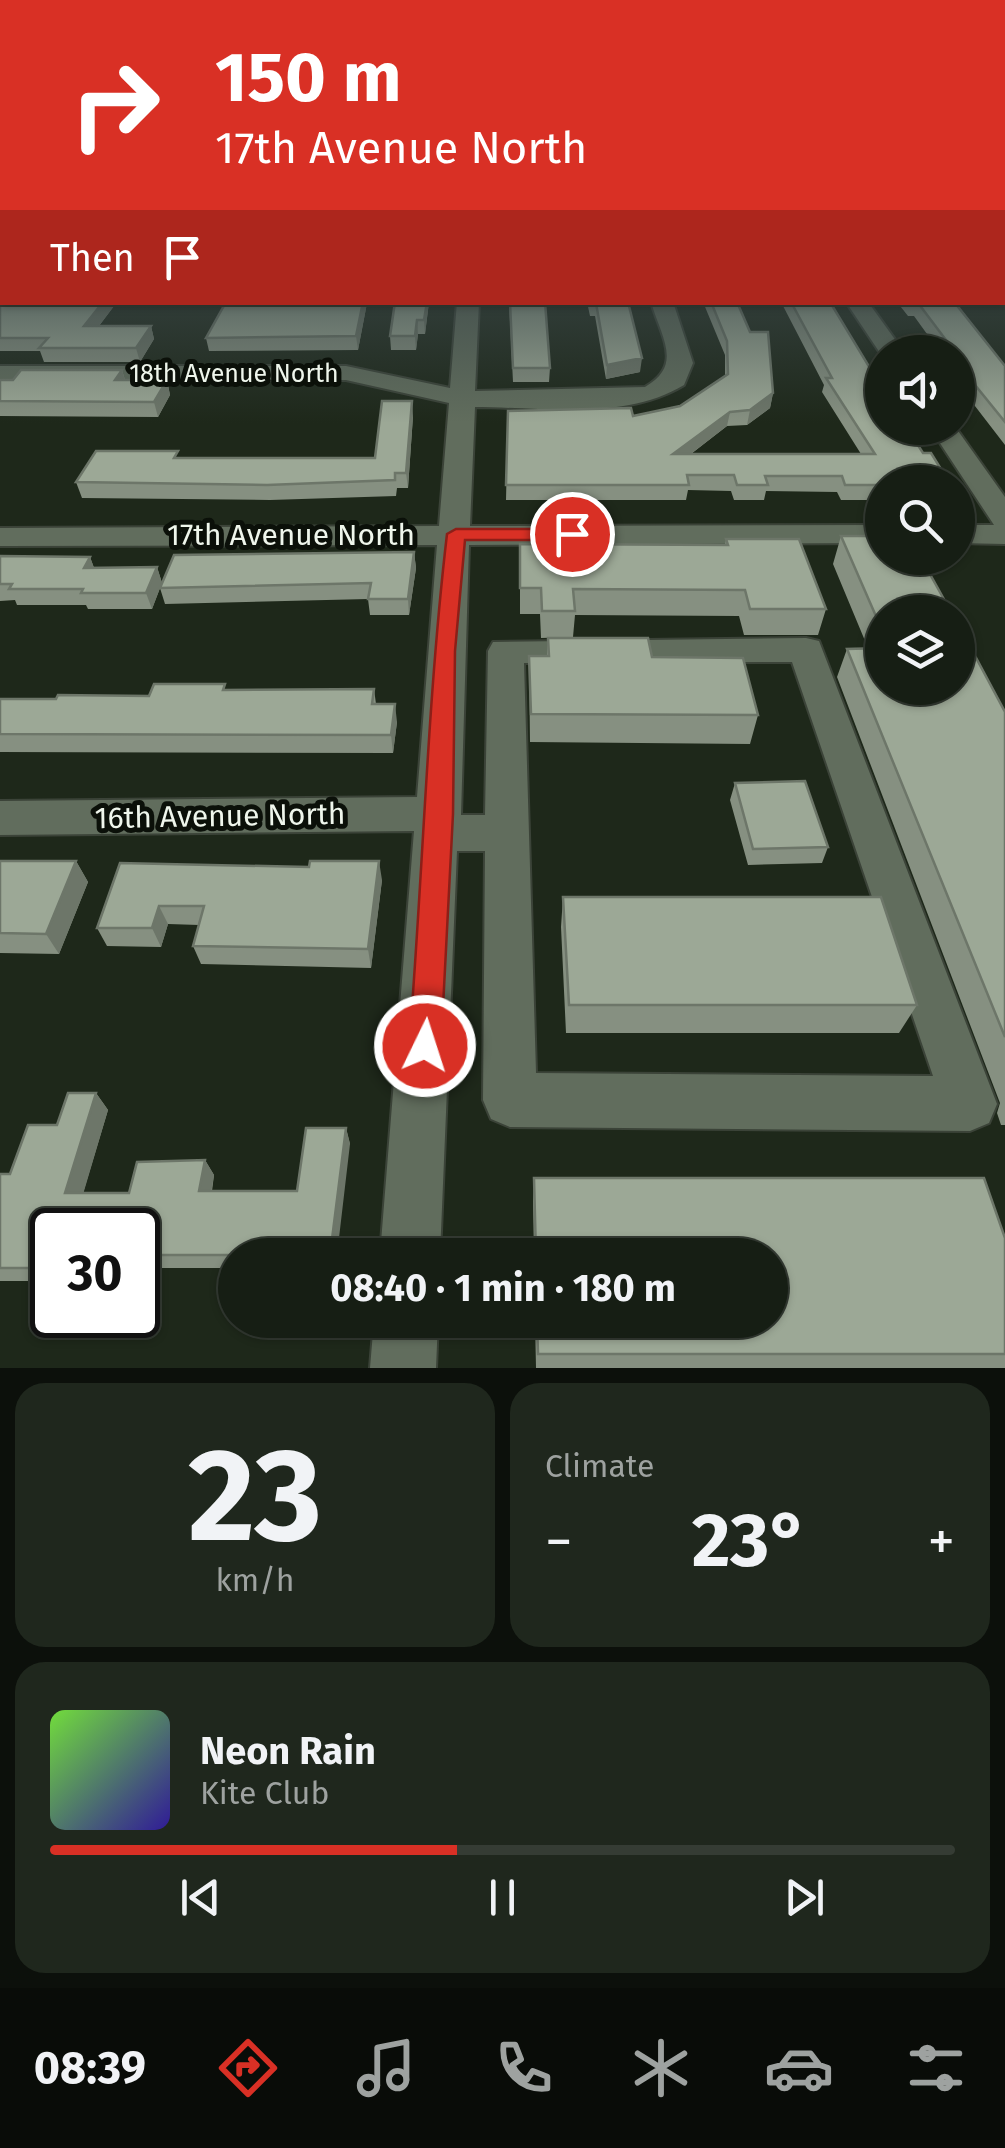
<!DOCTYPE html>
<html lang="en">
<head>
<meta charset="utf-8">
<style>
	body { margin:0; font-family:"Fira Sans",sans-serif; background:#1f271d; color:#f1f3f6; height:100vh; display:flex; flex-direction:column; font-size:38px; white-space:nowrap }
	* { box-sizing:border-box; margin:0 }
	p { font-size:32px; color:#9ea2a0 }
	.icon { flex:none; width:55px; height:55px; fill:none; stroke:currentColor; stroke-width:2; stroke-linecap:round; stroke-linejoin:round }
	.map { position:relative; height:1368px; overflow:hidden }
	.details { display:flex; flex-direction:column; gap:15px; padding:15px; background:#0c100b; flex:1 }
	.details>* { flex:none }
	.banner { position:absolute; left:0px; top:0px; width:1005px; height:305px; box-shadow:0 2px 8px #0004,0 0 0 2px #353c34; background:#d93025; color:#fff; overflow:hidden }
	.controls { position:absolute; left:865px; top:335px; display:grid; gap:20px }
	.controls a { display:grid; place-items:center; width:110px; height:110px; border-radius:50%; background:#161e14; box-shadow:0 2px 8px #0004,0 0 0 2px #353c34; font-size:50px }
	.speed { position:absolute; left:30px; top:1208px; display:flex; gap:20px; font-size:50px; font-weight:700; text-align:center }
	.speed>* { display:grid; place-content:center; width:130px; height:130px; border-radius:50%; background:#161e14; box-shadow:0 2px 8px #0004,0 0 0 2px #353c34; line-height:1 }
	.speed .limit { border:5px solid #111; border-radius:15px; background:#fff; color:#111 }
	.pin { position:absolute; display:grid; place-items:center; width:85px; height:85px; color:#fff; margin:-42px; border:5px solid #fff; border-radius:50%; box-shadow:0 2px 10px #0007 }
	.me { position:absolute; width:110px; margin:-55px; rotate:4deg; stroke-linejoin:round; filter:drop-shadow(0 0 8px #0008) }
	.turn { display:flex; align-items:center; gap:35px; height:210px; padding:0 50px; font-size:45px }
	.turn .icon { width:130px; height:130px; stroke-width:2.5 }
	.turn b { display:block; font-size:70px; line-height:85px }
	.then { display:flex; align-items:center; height:95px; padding:0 50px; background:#0003; gap:20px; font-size:38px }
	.big { font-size:75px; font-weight:700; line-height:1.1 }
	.details .card { flex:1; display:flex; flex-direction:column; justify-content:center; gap:15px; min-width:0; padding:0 35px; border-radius:30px; background:#1f271d }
	.details .dial { align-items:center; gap:0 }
	.dial b { font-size:130px; line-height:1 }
	.song { display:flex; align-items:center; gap:30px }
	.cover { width:120px; height:120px; border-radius:15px; background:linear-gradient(135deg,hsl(100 70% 55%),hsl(250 70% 35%)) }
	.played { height:10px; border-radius:5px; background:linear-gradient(90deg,#d93025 45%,#353c34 45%) }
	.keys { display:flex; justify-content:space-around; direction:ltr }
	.heat { display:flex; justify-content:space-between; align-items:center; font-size:55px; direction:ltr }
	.details .tiles { flex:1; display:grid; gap:15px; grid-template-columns:1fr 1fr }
	.card:last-child { grid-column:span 2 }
	.trip { position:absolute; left:218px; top:1238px; width:570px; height:100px; border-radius:50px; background:#161e14; box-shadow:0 2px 8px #0004,0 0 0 2px #353c34; font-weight:700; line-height:100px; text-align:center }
	.dock { display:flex; height:160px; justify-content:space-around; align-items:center; background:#090c08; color:#9ea2a0 }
	.dock .icon { width:70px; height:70px }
	.dock .selected { color:#d93025 }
	.dock b { font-size:45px; color:#f1f3f6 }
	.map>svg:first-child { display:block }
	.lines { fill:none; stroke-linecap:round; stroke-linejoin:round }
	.minor-casing { stroke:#3b4338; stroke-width:4 }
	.minor { fill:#616d5d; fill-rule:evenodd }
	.wall { fill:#869081 }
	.shaded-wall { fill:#6d7669 }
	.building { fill:#9ca896; stroke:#6d7669; stroke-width:2.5 }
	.route { fill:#d93025; stroke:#8d1f18; stroke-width:2.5 }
	.labels { text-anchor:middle; stroke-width:10; stroke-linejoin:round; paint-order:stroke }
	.far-street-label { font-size:25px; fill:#eff6ec; stroke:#0b1009 }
	.street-label { font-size:30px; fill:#eff6ec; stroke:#0b1009 }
</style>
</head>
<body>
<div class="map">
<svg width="1005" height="1368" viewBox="0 0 1005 1368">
	<rect width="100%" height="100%" fill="#1e281a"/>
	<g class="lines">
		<defs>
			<path id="minor" d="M 1002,231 L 1005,232 L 1005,244 L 1002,243 Z
				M 457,302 L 479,302 L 475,391 L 645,387 C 683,365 662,339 651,302 L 673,302 L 693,363 L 684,385 C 625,421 541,407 475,407 L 470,526 L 882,525 L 882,543 L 469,545 L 461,815 L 485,815 L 488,651 L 493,642 L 806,638 L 819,641 L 997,1104 L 989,1123 L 970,1131 L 510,1127 L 491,1119 L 483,1100 L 485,851 L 457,851 L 440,1255 L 380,1255 L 414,831 L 0,835 L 0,801 L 417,797 L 437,545 L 0,546 L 0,528 L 439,526 L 449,403 L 346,380 L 0,380 L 0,366 L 346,366 L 450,388 ZM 792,662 L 933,1076 L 536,1073 L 524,663 Z
				M 846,302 L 868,302 L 904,352 L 882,356 Z
				M 930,428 L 956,428 L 1005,497 L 1005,544 L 958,543 L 958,525 L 994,525 Z
				M 374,1320 L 438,1320 L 436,1368 L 370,1368 Z"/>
		</defs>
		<!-- minor casing -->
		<use href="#minor" class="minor-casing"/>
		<!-- minor -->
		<use href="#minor" class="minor"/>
	</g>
	<!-- wall -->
	<path class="wall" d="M 0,301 L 117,302 L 99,326 L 151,326 L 154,339 L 140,362 L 44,362 L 40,351 L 0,351 Z
		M 226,302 L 429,302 L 425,334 L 418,334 L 416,350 L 391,350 L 390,336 L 394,307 L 367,303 L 358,350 L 209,351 L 206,338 Z
		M 509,302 L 550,368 L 549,382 L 513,382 Z
		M 587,302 L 628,302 L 640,372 L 606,379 L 595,316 L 590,316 Z
		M 703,302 L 737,302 L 773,393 L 770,408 L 747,425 L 727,426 L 691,454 L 861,454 L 822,392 L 824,385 L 781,302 L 830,302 L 882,482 L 882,500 L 841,500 L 837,492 L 766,491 L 764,500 L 734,500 L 731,491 L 688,490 L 686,500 L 506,500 L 508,411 L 633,416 L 680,406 L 725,376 L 725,355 Z
		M 897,302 L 961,303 L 960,308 L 1005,366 L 1005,445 L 958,384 L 958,352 L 940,352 L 914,316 L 908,316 Z
		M 122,370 L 125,380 L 167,380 L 170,395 L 158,417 L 0,416 L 0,380 Z
		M 413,416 L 408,488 L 397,488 L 396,496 L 270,500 L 82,498 L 76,482 L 180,458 L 375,458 Z
		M 841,536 L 882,612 L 882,688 L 1005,712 L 1005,1125 L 1001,1125 L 997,1113 L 1000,1103 L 837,677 L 847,649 L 868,648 L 833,564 Z
		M 726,539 L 826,609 L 818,635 L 744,635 L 739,616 L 575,615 L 573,637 L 541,638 L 540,614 L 520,614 L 520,544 L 725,545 Z
		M 414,552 L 416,568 L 409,615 L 370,615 L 368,599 L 165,604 L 160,588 L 152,609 L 88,609 L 86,605 L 17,605 L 15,600 L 0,601 L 0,556 L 90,557 L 94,568 L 157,567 L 162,583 Z
		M 548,638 L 652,657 L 758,715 L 750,744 L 530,742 L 529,656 L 547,656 Z
		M 374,689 L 376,704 L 397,722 L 393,753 L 0,752 L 0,699 L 56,699 L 149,696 L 227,690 Z
		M 735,783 L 828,847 L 822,863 L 748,865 L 730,800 Z
		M 0,861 L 76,861 L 88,882 L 59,954 L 0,953 Z
		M 120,863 L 382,880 L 371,968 L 201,964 L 193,946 L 199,925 L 168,924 L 161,947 L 107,946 L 97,928 Z
		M 563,897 L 917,1005 L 899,1033 L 566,1033 L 561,927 Z
		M 96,1093 L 108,1110 L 83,1193 L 129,1193 L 205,1160 L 214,1175 L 212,1191 L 297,1191 L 346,1128 L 350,1144 L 235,1255 L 235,1268 L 138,1268 L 138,1230 L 52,1230 L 52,1281 L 0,1281 L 0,1174 L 10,1174 L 57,1125 Z
		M 534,1178 L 1005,1238 L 1005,1368 L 536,1368 L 535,1320 L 770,1320 L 770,1255 L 534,1255 L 533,1201 Z"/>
	<!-- shaded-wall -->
	<path class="shaded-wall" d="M 103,302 L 117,302 L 89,339 L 84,326 Z
		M 363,302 L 367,303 L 358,350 L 356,336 Z
		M 427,302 L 429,302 L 425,334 L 424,320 Z
		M 417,320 L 418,334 L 416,350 L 415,336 Z
		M 151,326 L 154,339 L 140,362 L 136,348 Z
		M 642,358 L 640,372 L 606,379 L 607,365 Z
		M 122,370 L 126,384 L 115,380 Z
		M 167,380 L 170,395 L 158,417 L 154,402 Z
		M 773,393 L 770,408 L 747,425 L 750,410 Z
		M 412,401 L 413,416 L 408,488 L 406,473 Z
		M 730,412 L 727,426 L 671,469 L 673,454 Z
		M 414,552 L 416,568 L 409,615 L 408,599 Z
		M 90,557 L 96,573 L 84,568 Z
		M 157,567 L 162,583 L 152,609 L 146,593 Z
		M 395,704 L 397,722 L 393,753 L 391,735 Z
		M 76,861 L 88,882 L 59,954 L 46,934 Z
		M 379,861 L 382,880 L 371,968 L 368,949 Z
		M 159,906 L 168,924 L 161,947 L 152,928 Z
		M 96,1093 L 108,1110 L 79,1208 L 65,1193 Z
		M 346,1128 L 350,1144 L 337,1255 L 330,1255 Z
		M 205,1160 L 214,1175 L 209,1206 L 199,1191 Z"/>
	<!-- building -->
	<path class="building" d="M 2,298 L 2,302 L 103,302 L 84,326 L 151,326 L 136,348 L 39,348 L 48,338 L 0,338 L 0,301 Z
		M 226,302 L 363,302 L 356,336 L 206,338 Z
		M 395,302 L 427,302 L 424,320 L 417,320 L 415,336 L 390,336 Z
		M 510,302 L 545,302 L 550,368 L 513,368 Z
		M 591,302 L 628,302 L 642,358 L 607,365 L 596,303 Z
		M 711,302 L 737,302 L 750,332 L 768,332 L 773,393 L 750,410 L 730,412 L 673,454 L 875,454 L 826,378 L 832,378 L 791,302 L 830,302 L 882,388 L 882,428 L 907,428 L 923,453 L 931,453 L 949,482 L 882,482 L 882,485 L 845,485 L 842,476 L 765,476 L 768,485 L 737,485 L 734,475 L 687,475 L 689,485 L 506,485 L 508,411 L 631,408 L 633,416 L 680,406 L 728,374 L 727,341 Z
		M 911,302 L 961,303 L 955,303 L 1005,366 L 1005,422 L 958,364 L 958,352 L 955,352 L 918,303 Z
		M 21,370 L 122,370 L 115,380 L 167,380 L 154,402 L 0,401 L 0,380 L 13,380 Z
		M 382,401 L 412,401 L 406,473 L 395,473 L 395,480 L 267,485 L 76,482 L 96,451 L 178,451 L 174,458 L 375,458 Z
		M 841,536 L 882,536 L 882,558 L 921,558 L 951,612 L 882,612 L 882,630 Z
		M 726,539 L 799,539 L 826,609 L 750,609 L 745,590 L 573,589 L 575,611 L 542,611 L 541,588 L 520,588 L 520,544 L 728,545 Z
		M 414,552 L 408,599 L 368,599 L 371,583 L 160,588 L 174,555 Z
		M 0,556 L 90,557 L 84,568 L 157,567 L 146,593 L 81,593 L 83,589 L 9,589 L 12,584 L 0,584 Z
		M 958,624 L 1005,712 L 1005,1037 L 847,649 L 882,648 L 882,688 L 958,688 Z
		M 548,638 L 648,638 L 652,657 L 743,658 L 758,715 L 531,714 L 529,656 L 549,656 Z
		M 154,684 L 225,684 L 223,690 L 374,689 L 372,704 L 395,704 L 391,735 L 0,734 L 0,699 L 56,699 L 58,695 L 149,696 Z
		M 805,781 L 828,847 L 753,849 L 735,783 Z
		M 0,861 L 76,861 L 46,934 L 0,933 Z
		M 310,861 L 379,861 L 368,949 L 193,946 L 204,906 L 159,906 L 152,928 L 97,928 L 120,863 L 309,867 Z
		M 563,897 L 881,897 L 917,1005 L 569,1005 Z
		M 68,1093 L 96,1093 L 65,1193 L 129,1193 L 137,1162 L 205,1160 L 199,1191 L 297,1191 L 306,1128 L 346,1128 L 330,1255 L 138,1255 L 138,1230 L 52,1230 L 52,1268 L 0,1268 L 0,1174 L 10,1174 L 28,1125 L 57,1125 Z
		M 534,1178 L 984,1178 L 1005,1238 L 1005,1354 L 538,1354 L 537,1320 L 770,1320 L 770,1255 L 536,1255 Z"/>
	<!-- sky -->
	<linearGradient id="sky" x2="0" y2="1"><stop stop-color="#10160e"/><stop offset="0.55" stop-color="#3b4849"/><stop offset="1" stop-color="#3b4849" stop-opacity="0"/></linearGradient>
	<rect width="1005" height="423" fill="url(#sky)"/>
	<!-- route -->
	<path class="route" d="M 456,529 L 572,529 L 582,534 L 572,540 L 465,540 L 455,651 L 453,814 L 441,1046 L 436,1057 L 425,1062 L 414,1057 L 409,1046 C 423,876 427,704 447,534 Z"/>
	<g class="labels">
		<!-- far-street labels -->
		<g class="far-street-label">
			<text x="234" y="382">18th Avenue North</text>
		</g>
		<!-- street labels -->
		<g class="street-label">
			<text x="291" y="545">17th Avenue North</text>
			<text transform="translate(220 816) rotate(-1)" y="10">16th Avenue North</text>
		</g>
	</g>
</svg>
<div class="controls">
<a><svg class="icon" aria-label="sound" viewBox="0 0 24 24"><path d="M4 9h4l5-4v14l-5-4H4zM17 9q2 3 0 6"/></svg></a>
<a><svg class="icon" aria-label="search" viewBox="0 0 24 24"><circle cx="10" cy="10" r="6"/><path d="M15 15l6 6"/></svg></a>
<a><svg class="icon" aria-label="layers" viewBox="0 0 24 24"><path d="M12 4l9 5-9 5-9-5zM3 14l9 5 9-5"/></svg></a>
</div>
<div class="speed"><div class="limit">30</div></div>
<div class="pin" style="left:572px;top:534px;background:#d93025"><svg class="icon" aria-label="arrive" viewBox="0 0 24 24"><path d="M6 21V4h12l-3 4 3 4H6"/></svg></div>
<svg class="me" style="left:425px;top:1046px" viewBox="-20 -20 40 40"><circle r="17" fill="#d93025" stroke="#fff" stroke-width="3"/><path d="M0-11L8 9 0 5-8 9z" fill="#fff"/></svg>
<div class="trip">08:40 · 1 min · 180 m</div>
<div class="banner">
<div class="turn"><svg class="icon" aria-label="right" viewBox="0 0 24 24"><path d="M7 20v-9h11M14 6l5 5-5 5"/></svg><div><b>150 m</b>17th Avenue North</div></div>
<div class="then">Then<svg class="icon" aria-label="arrive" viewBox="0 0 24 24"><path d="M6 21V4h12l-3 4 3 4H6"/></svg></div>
</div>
</div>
<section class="details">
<div class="tiles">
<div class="card dial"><b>23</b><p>km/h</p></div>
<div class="card"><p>Climate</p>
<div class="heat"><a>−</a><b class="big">23°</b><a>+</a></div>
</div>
<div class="card">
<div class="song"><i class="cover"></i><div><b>Neon Rain</b><p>Kite Club</p></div></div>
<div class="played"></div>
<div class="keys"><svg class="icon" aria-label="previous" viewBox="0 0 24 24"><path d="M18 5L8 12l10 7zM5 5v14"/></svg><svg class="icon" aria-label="pause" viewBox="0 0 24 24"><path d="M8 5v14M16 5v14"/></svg><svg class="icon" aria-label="next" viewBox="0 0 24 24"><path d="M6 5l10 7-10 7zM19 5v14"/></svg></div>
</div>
</div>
</section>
<nav class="dock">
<b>08:39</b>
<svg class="icon selected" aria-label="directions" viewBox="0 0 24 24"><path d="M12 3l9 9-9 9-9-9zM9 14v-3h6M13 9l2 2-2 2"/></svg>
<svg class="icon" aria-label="music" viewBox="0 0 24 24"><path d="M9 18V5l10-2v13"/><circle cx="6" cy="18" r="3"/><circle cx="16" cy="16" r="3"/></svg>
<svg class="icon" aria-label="phone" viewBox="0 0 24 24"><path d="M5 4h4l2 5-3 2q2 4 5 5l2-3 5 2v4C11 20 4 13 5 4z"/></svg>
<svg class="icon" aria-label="climate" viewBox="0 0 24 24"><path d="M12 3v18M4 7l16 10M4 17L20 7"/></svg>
<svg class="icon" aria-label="car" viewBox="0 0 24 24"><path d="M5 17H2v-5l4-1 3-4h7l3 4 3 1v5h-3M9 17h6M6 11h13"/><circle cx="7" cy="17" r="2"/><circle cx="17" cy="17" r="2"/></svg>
<svg class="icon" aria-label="filters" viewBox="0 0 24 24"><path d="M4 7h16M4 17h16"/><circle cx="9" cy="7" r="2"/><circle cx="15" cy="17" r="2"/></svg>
</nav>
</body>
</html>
